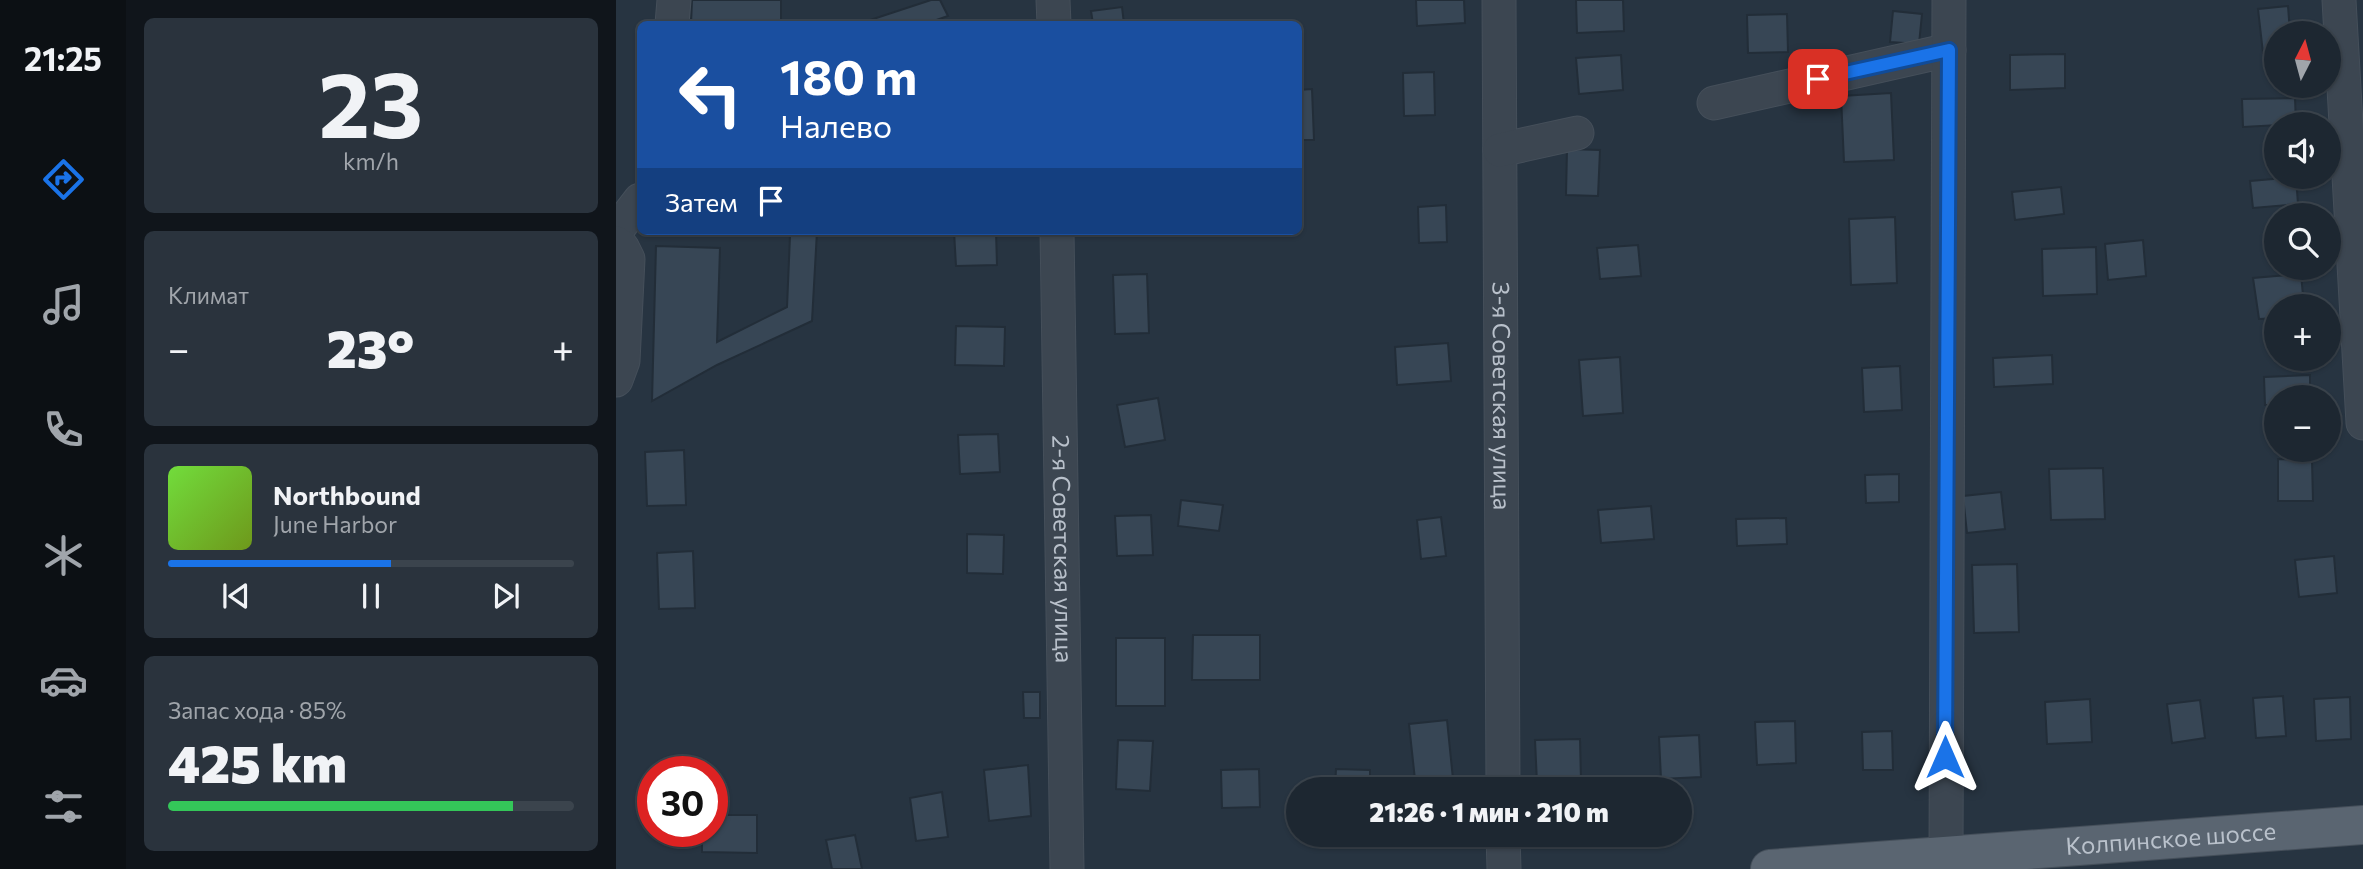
<!DOCTYPE html>
<html lang="ru">
<head>
<meta charset="utf-8">
<style>
	body { margin:0; font-family:Commissioner,sans-serif; background:#2a333d; color:#f1f3f6; height:100vh; display:flex; flex-direction:column; font-size:26px; white-space:nowrap }
	* { box-sizing:border-box; margin:0 }
	p { font-size:23px; color:#a0a5ab }
	.icon { flex:none; width:38px; height:38px; fill:none; stroke:currentColor; stroke-width:2; stroke-linecap:round; stroke-linejoin:round }
	.map { position:relative; flex:1; overflow:hidden }
	.details { display:flex; flex-direction:column; gap:18px; padding:18px; background:#10151b; width:490px }
	.details>* { flex:none }
	.guide { position:absolute; left:21px; top:21px; width:665px; height:214px; border-radius:10px; box-shadow:0 2px 5px #0004,0 0 0 2px #3b444d; background:#1a4fa0; color:#fff; overflow:hidden }
	.needle { width:46px; rotate:6deg }
	.fabs { position:absolute; left:1648px; top:21px; display:grid; gap:14px }
	.fabs a { display:grid; place-items:center; width:77px; height:77px; border-radius:50%; background:#1d2731; box-shadow:0 2px 5px #0004,0 0 0 2px #3b444d; font-size:35px }
	.speed { position:absolute; left:21px; top:756px; display:flex; gap:14px; font-size:35px; font-weight:700; text-align:center }
	.speed>* { display:grid; place-content:center; width:91px; height:91px; border-radius:50%; background:#1d2731; box-shadow:0 2px 5px #0004,0 0 0 2px #3b444d; line-height:1 }
	.speed .limit { border:10px solid #d22; background:#fff; color:#111 }
	.pin { position:absolute; display:grid; place-items:center; width:60px; height:60px; color:#fff; margin:-30px; border-radius:14px; box-shadow:0 4px 10px #0006 }
	.me { position:absolute; width:77px; margin:-38px; rotate:0deg; stroke-linejoin:round; filter:drop-shadow(0 0 5px #0008) }
	.turn { display:flex; align-items:center; gap:24px; height:147px; padding:0 28px; font-size:32px }
	.turn .icon { width:91px; height:91px; stroke-width:2.5 }
	.turn b { display:block; font-size:49px; line-height:60px }
	.then { display:flex; align-items:center; height:66px; padding:0 28px; background:#0003; gap:14px; font-size:26px }
	.big { font-size:52px; font-weight:800; line-height:1.1 }
	.details .card { flex:1; display:flex; flex-direction:column; justify-content:center; gap:10px; min-width:0; padding:0 24px; border-radius:10px; background:#2a333d }
	.details .dial { align-items:center; gap:0 }
	.dial b { font-size:91px; line-height:1 }
	.song { display:flex; align-items:center; gap:21px }
	.cover { width:84px; height:84px; border-radius:10px; background:linear-gradient(135deg,hsl(100 70% 55%),hsl(80 70% 35%)) }
	.played { height:7px; border-radius:4px; background:linear-gradient(90deg,#1a73e8 55%,#3b444d 55%) }
	.keys { display:flex; justify-content:space-around; direction:ltr }
	.heat { display:flex; justify-content:space-between; align-items:center; font-size:38px; direction:ltr }
	.charge { height:10px; border-radius:5px; background:linear-gradient(90deg,#34c759 85%,#3b444d 0) }
	.trip { position:absolute; left:670px; top:777px; width:406px; height:70px; border-radius:35px; background:#1d2731; box-shadow:0 2px 5px #0004,0 0 0 2px #3b444d; font-weight:800; line-height:70px; text-align:center }
	main { display:flex; flex:1; min-height:0 }
	.menu { display:flex; flex-direction:column; width:126px; justify-content:space-around; align-items:center; background:#0c1014; color:#a0a5ab }
	.menu .icon { width:49px; height:49px }
	.menu .on { color:#1a73e8 }
	.menu b { font-size:32px; color:#f1f3f6 }
	.map>svg:first-child { display:block }
	.building { fill:#374655; stroke:#222d38; stroke-width:2 }
	.lines { fill:none; stroke-linecap:round; stroke-linejoin:round }
	.minor-casing { stroke:#454f5a; stroke-width:35 }
	.major-casing { stroke:#454f5a; stroke-width:40 }
	.minor { stroke:#3c4651; stroke-width:33 }
	.major { stroke:#5a6571; stroke-width:38 }
	.route-casing { stroke:#114b97; stroke-width:18 }
	.route { stroke:#1a73e8; stroke-width:12 }
	.labels { text-anchor:middle; stroke-width:7; stroke-linejoin:round; paint-order:stroke }
	.street-label { font-size:24px; fill:#b9c1cb; stroke:#202b36 }
</style>
</head>
<body>
<main>
<nav class="menu">
<b>21:25</b>
<svg class="icon on" aria-label="directions" viewBox="0 0 24 24"><path d="M12 3l9 9-9 9-9-9zM9 14v-3h6M13 9l2 2-2 2"/></svg>
<svg class="icon" aria-label="music" viewBox="0 0 24 24"><path d="M9 18V5l10-2v13"/><circle cx="6" cy="18" r="3"/><circle cx="16" cy="16" r="3"/></svg>
<svg class="icon" aria-label="phone" viewBox="0 0 24 24"><path d="M5 4h4l2 5-3 2q2 4 5 5l2-3 5 2v4C11 20 4 13 5 4z"/></svg>
<svg class="icon" aria-label="climate" viewBox="0 0 24 24"><path d="M12 3v18M4 7l16 10M4 17L20 7"/></svg>
<svg class="icon" aria-label="car" viewBox="0 0 24 24"><path d="M5 17H2v-5l4-1 3-4h7l3 4 3 1v5h-3M9 17h6M6 11h13"/><circle cx="7" cy="17" r="2"/><circle cx="17" cy="17" r="2"/></svg>
<svg class="icon" aria-label="filters" viewBox="0 0 24 24"><path d="M4 7h16M4 17h16"/><circle cx="9" cy="7" r="2"/><circle cx="15" cy="17" r="2"/></svg>
</nav>
<section class="details">
<div class="card dial"><b>23</b><p>km/h</p></div>
<div class="card"><p>Климат</p>
<div class="heat"><a>−</a><b class="big">23°</b><a>+</a></div>
</div>
<div class="card">
<div class="song"><i class="cover"></i><div><b>Northbound</b><p>June Harbor</p></div></div>
<div class="played"></div>
<div class="keys"><svg class="icon" aria-label="previous" viewBox="0 0 24 24"><path d="M18 5L8 12l10 7zM5 5v14"/></svg><svg class="icon" aria-label="pause" viewBox="0 0 24 24"><path d="M8 5v14M16 5v14"/></svg><svg class="icon" aria-label="next" viewBox="0 0 24 24"><path d="M6 5l10 7-10 7zM19 5v14"/></svg></div>
</div>
<div class="card"><p>Запас хода · 85%</p><b class="big">425 km</b><div class="charge"></div></div>
</section>
<div class="map">
<svg width="1747" height="869" viewBox="0 0 1747 869">
	<rect width="100%" height="100%" fill="#273441"/>
	<!-- building -->
	<path class="building" d="M 76,0 L 165,0 L 165,24 L 75,24 Z
		M 315,0 L 324,0 L 332,16 L 309,24 L 242,24 Z
		M 800,0 L 848,0 L 849,23 L 801,26 Z
		M 960,0 L 1007,0 L 1008,31 L 961,33 Z
		M 1672,6 L 1674,33 L 1661,33 L 1661,52 L 1647,53 L 1642,9 Z
		M 506,7 L 508,24 L 477,24 L 475,11 Z
		M 1277,11 L 1306,14 L 1303,44 L 1274,42 Z
		M 1171,14 L 1172,52 L 1132,53 L 1131,15 Z
		M 1449,54 L 1449,88 L 1394,90 L 1394,55 Z
		M 1005,55 L 1007,90 L 963,94 L 960,58 Z
		M 818,72 L 819,115 L 788,116 L 787,73 Z
		M 696,89 L 698,140 L 682,140 L 682,90 Z
		M 1275,93 L 1278,160 L 1228,162 L 1225,96 Z
		M 1679,98 L 1680,124 L 1627,127 L 1626,99 Z
		M 951,149 L 984,150 L 982,196 L 950,195 Z
		M 1680,177 L 1682,204 L 1637,208 L 1634,181 Z
		M 1445,187 L 1448,214 L 1399,220 L 1396,192 Z
		M 830,205 L 831,242 L 803,243 L 802,207 Z
		M 1279,217 L 1281,283 L 1235,285 L 1233,219 Z
		M 153,231 L 201,231 L 196,321 L 101,365 L 36,401 L 40,246 L 104,248 L 101,342 L 171,307 L 174,236 L 153,236 Z
		M 338,231 L 380,231 L 381,265 L 340,266 Z
		M 1527,240 L 1530,276 L 1492,280 L 1489,244 Z
		M 1022,245 L 1025,276 L 984,279 L 981,248 Z
		M 1480,247 L 1481,294 L 1427,296 L 1426,249 Z
		M 531,274 L 533,333 L 499,334 L 497,275 Z
		M 1685,274 L 1688,306 L 1661,306 L 1661,318 L 1643,319 L 1637,278 Z
		M 340,326 L 389,327 L 388,366 L 339,365 Z
		M 832,343 L 835,381 L 781,385 L 779,347 Z
		M 1436,355 L 1437,384 L 1378,387 L 1377,358 Z
		M 1004,357 L 1007,413 L 967,416 L 963,360 Z
		M 1284,366 L 1286,410 L 1248,412 L 1246,368 Z
		M 1694,375 L 1694,397 L 1661,397 L 1661,405 L 1649,405 L 1648,377 Z
		M 542,398 L 549,440 L 509,447 L 501,405 Z
		M 382,434 L 384,472 L 344,474 L 342,435 Z
		M 68,450 L 70,505 L 31,506 L 29,452 Z
		M 1662,459 L 1696,460 L 1697,501 L 1662,501 Z
		M 1487,468 L 1489,519 L 1435,520 L 1433,469 Z
		M 1283,474 L 1283,502 L 1250,503 L 1249,475 Z
		M 1385,492 L 1389,529 L 1351,533 L 1347,496 Z
		M 565,500 L 607,505 L 603,531 L 562,526 Z
		M 1035,506 L 1038,539 L 985,543 L 982,510 Z
		M 535,515 L 537,555 L 501,556 L 499,516 Z
		M 825,517 L 830,556 L 805,559 L 801,520 Z
		M 1170,518 L 1171,544 L 1121,546 L 1120,519 Z
		M 351,534 L 388,535 L 387,574 L 351,573 Z
		M 77,551 L 79,608 L 43,609 L 41,553 Z
		M 1718,556 L 1721,593 L 1683,597 L 1679,560 Z
		M 1401,564 L 1403,632 L 1358,633 L 1356,565 Z
		M 577,635 L 644,635 L 644,680 L 576,680 Z
		M 500,638 L 549,638 L 549,706 L 500,706 Z
		M 407,692 L 424,692 L 424,718 L 408,718 Z
		M 1667,696 L 1670,736 L 1640,738 L 1637,698 Z
		M 1734,697 L 1735,739 L 1700,741 L 1698,699 Z
		M 1474,699 L 1476,742 L 1431,744 L 1429,702 Z
		M 1584,700 L 1589,738 L 1556,743 L 1551,704 Z
		M 831,720 L 838,789 L 800,789 L 793,724 Z
		M 1179,721 L 1180,763 L 1141,765 L 1139,722 Z
		M 1276,731 L 1277,770 L 1247,770 L 1246,732 Z
		M 1083,735 L 1085,777 L 1045,779 L 1043,737 Z
		M 964,739 L 965,781 L 921,783 L 919,740 Z
		M 502,740 L 537,741 L 534,791 L 500,789 Z
		M 412,765 L 415,816 L 373,821 L 368,770 Z
		M 643,769 L 644,807 L 606,808 L 605,770 Z
		M 720,769 L 754,770 L 754,789 L 719,789 Z
		M 326,792 L 332,837 L 300,841 L 294,798 Z
		M 96,815 L 141,815 L 141,853 L 86,852 L 86,831 L 96,831 Z
		M 239,835 L 246,869 L 216,869 L 210,840 Z"/>
	<g class="lines">
		<defs>
			<g id="minor">
				<path d="M 437,0 L 438,24"/>
				<path id="s1" d="M 883,0 L 887,789"/>
				<path d="M 1723,0 L 1747,423"/>
				<path d="M 56,24 L 58,0"/>
				<path d="M 1098,103 L 1333,50"/>
				<path d="M 884,150 L 961,133"/>
				<path d="M 0,231 L 24,200"/>
				<path id="s2" d="M 441,231 L 451,869"/>
				<path d="M 0,243 L 6,247 L 12,259 L 7,361 L 0,380"/>
				<path d="M 887,835 L 888,869"/>
				<path d="M 1330,856 L 1333,0"/>
			</g>
			<g id="major">
				<path id="s3" d="M 1154,869 L 1747,825"/>
			</g>
		</defs>
		<!-- minor casing -->
		<use href="#minor" class="minor-casing"/>
		<!-- major casing -->
		<use href="#major" class="major-casing"/>
		<!-- minor -->
		<use href="#minor" class="minor"/>
		<!-- major -->
		<use href="#major" class="major"/>
	</g>
	<g class="lines">
		<defs>
			<path id="route" d="M 1202,79 L 1333,50 L 1329,757"/>
		</defs>
		<!-- route casing -->
		<use href="#route" class="route-casing"/>
		<!-- route -->
		<use href="#route" class="route"/>
	</g>
	<g class="labels">
		<!-- street labels -->
		<g class="street-label">
			<text dy="8" stroke="none"><textPath href="#s1" startOffset="396">3-я Советская улица</textPath></text>
			<text dy="8" stroke="none"><textPath href="#s2" startOffset="318">2-я Советская улица</textPath></text>
			<text dy="8" stroke="none"><textPath href="#s3" startOffset="402">Колпинское шоссе</textPath></text>
		</g>
	</g>
</svg>
<div class="fabs">
<a><svg class="needle" viewBox="-14 -14 28 28"><path d="M0-13l5 13h-10z" fill="#e53935"/><path d="M0 13l5-13h-10z" fill="#a0a5ab"/></svg></a>
<a><svg class="icon" aria-label="sound" viewBox="0 0 24 24"><path d="M4 9h4l5-4v14l-5-4H4zM17 9q2 3 0 6"/></svg></a>
<a><svg class="icon" aria-label="search" viewBox="0 0 24 24"><circle cx="10" cy="10" r="6"/><path d="M15 15l6 6"/></svg></a>
<a>+</a>
<a>−</a>
</div>
<div class="speed"><div class="limit">30</div></div>
<div class="pin" style="left:1202px;top:79px;background:#d93025"><svg class="icon" aria-label="arrive" viewBox="0 0 24 24"><path d="M6 21V4h12l-3 4 3 4H6"/></svg></div>
<svg class="me" style="left:1329px;top:757px" viewBox="-20 -20 40 40"><path d="M0-17L14 15 0 8-14 15z" fill="#1a73e8" stroke="#fff" stroke-width="4"/></svg>
<div class="trip">21:26 · 1 мин · 210 m</div>
<div class="guide">
<div class="turn"><svg class="icon" aria-label="left" viewBox="0 0 24 24"><path d="M17 20v-9H6M10 6l-5 5 5 5"/></svg><div><b>180 m</b>Налево</div></div>
<div class="then">Затем<svg class="icon" aria-label="arrive" viewBox="0 0 24 24"><path d="M6 21V4h12l-3 4 3 4H6"/></svg></div>
</div>
</div>
</main>
</body>
</html>
